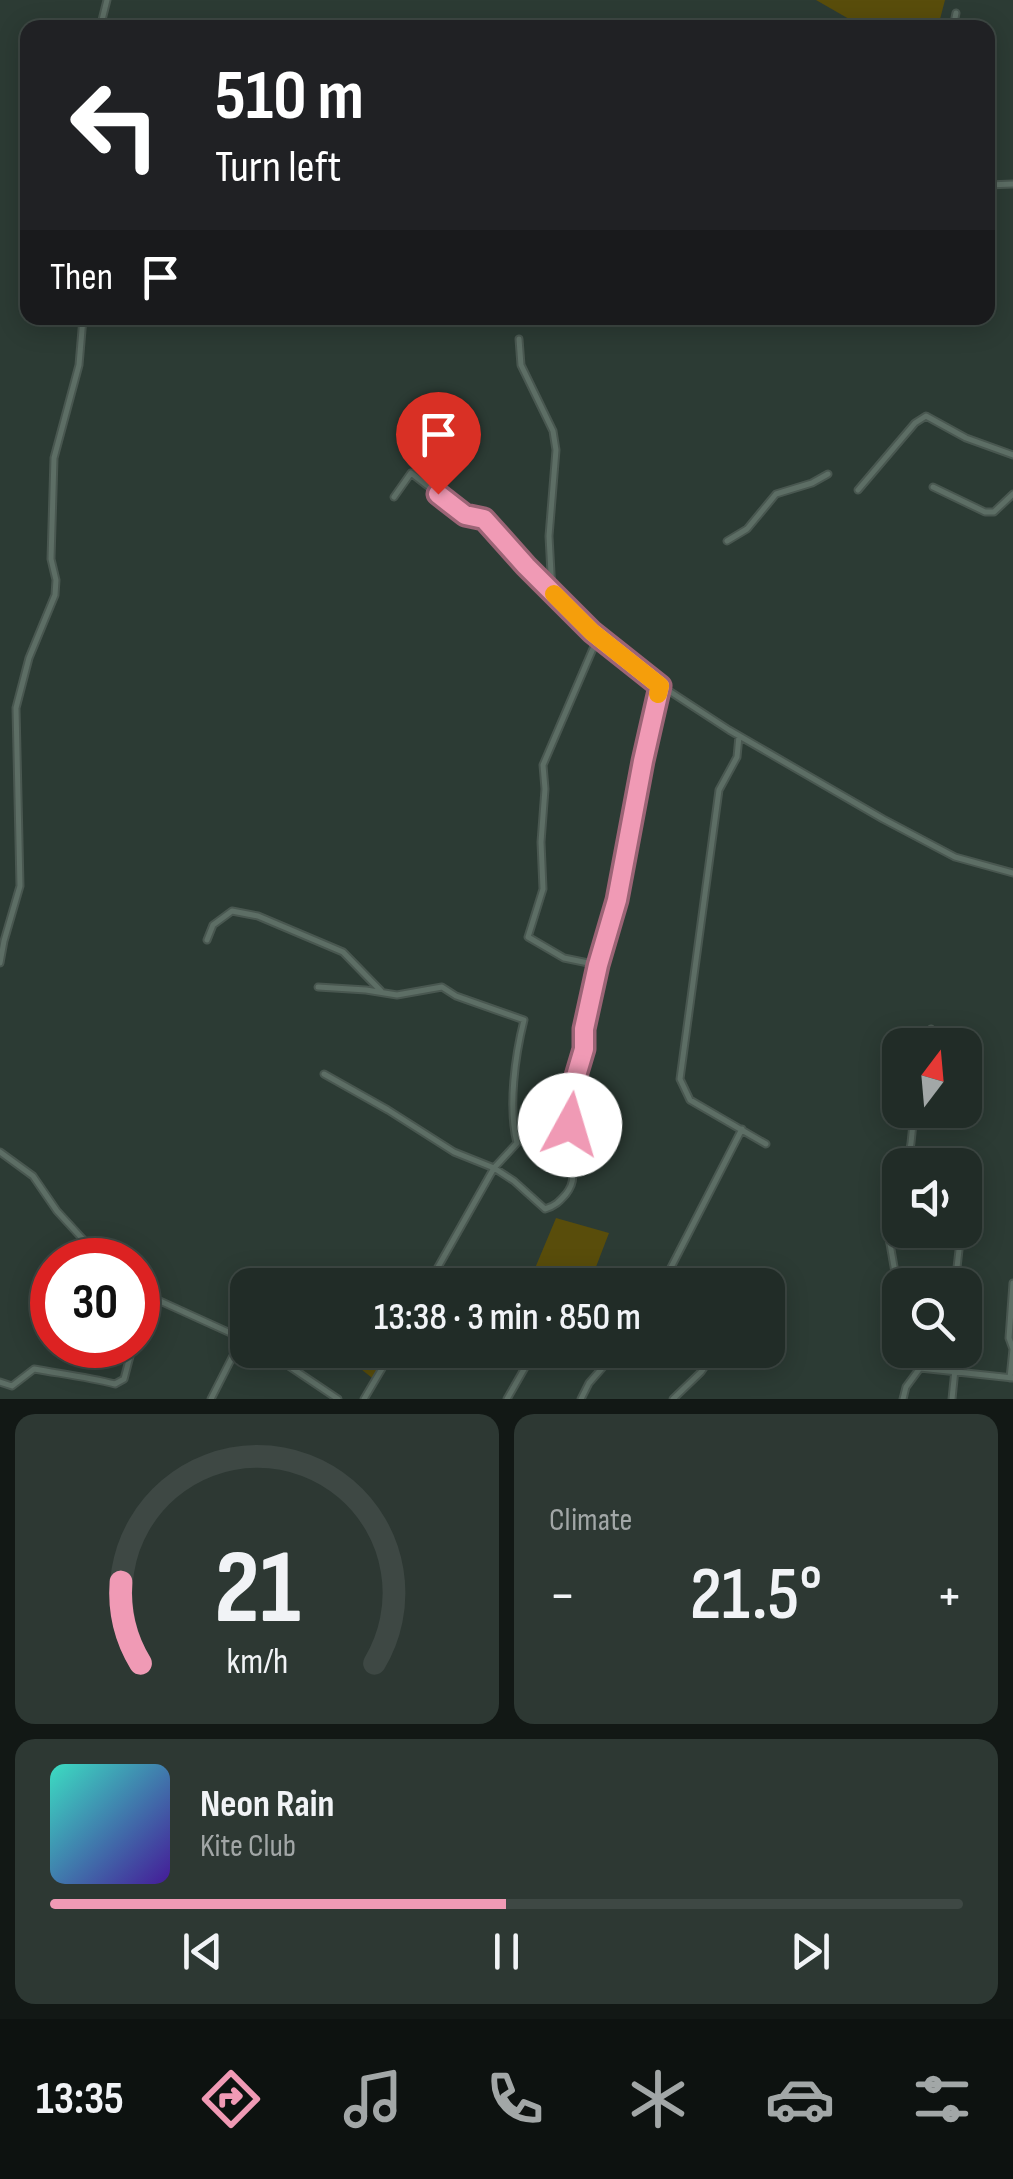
<!DOCTYPE html>
<html lang="en">
<head>
<meta charset="utf-8">
<style>
	body { margin:0; font-family:"Sofia Sans Condensed",sans-serif; background:#2d3833; color:#f1f3f6; height:100vh; display:flex; flex-direction:column; font-size:38px; white-space:nowrap }
	* { box-sizing:border-box; margin:0 }
	p { font-size:32px; color:#a2a7a7 }
	.icon { flex:none; width:55px; height:55px; fill:none; stroke:currentColor; stroke-width:2; stroke-linecap:round; stroke-linejoin:round }
	.map { position:relative; height:1399px; overflow:hidden }
	.panel { display:flex; flex-direction:column; gap:15px; padding:15px; background:#121815; flex:1 }
	.panel>* { flex:none }
	.banner { position:absolute; left:20px; top:20px; width:975px; height:305px; border-radius:20px; box-shadow:0 5px 25px #0003,0 0 0 2px #3e4844; background:#202124; color:#fff; overflow:hidden }
	.needle { width:65px; rotate:16deg }
	.controls { position:absolute; left:882px; top:1028px; display:grid; gap:20px }
	.controls a { display:grid; place-items:center; width:100px; height:100px; border-radius:20px; background:#212c27; box-shadow:0 5px 25px #0003,0 0 0 2px #3e4844; font-size:50px }
	.speed { position:absolute; left:30px; top:1238px; display:flex; gap:20px; font-size:50px; font-weight:700; text-align:center }
	.speed>* { display:grid; place-content:center; width:130px; height:130px; border-radius:50%; background:#212c27; box-shadow:0 5px 25px #0003,0 0 0 2px #3e4844; line-height:1 }
	.speed .limit { border:15px solid #d22; background:#fff; color:#111 }
	.pin { position:absolute; display:grid; place-items:center; width:85px; height:85px; color:#fff; margin:-102px -42px; border-radius:50% 50% 50% 0; rotate:-45deg; box-shadow:0 0 10px #0007 }
	.pin .icon { rotate:45deg }
	.me { position:absolute; width:110px; margin:-55px; rotate:6deg; stroke-linejoin:round; filter:drop-shadow(0 0 8px #0008) }
	.turn { display:flex; align-items:center; gap:35px; height:210px; padding:0 30px; font-size:45px }
	.turn .icon { width:130px; height:130px; stroke-width:2.5 }
	.turn b { display:block; font-size:70px; line-height:85px }
	.then { display:flex; align-items:center; height:95px; padding:0 30px; background:#0003; gap:20px; font-size:38px }
	.big { font-size:75px; font-weight:600; line-height:1.1 }
	.panel .card { flex:1; display:flex; flex-direction:column; justify-content:center; gap:15px; min-width:0; padding:0 35px; border-radius:20px; background:#2d3833 }
	.panel .dial { align-items:center; gap:0 }
	.dial svg { height:260px; overflow:visible; fill:none; stroke:#3e4844; stroke-width:7; stroke-linecap:round; text-anchor:middle }
	.dial text { fill:#f1f3f6; stroke:none }
	.song { display:flex; align-items:center; gap:30px }
	.cover { width:120px; height:120px; border-radius:15px; background:linear-gradient(135deg,hsl(170 70% 55%),hsl(260 70% 35%)) }
	.played { height:10px; border-radius:5px; background:linear-gradient(90deg,#f09ab5 50%,#3e4844 50%) }
	.keys { display:flex; justify-content:space-around; direction:ltr }
	.heat { display:flex; justify-content:space-between; align-items:center; font-size:55px; direction:ltr }
	.panel .tiles { flex:1; display:grid; gap:15px; grid-template-columns:1fr 1fr }
	.card:last-child { grid-column:span 2 }
	.trip { position:absolute; left:230px; top:1268px; width:555px; height:100px; border-radius:20px; background:#212c27; box-shadow:0 5px 25px #0003,0 0 0 2px #3e4844; font-weight:600; line-height:100px; text-align:center }
	.menu { display:flex; height:160px; justify-content:space-around; align-items:center; background:#0d1210; color:#a2a7a7 }
	.menu .icon { width:70px; height:70px }
	.menu .current { color:#f09ab5 }
	.menu b { font-size:45px; color:#f1f3f6 }
	.map>svg:first-child { display:block }
	.green { fill:#594d0b }
	.lines { fill:none; stroke-linecap:round; stroke-linejoin:round }
	.minor-casing { stroke:#495750; stroke-width:9 }
	.minor { stroke:#5d6e65; stroke-width:5 }
	.route-casing { stroke:#9c6476; stroke-width:25 }
	.route { stroke:#f09ab5; stroke-width:18 }
	.slow { stroke:#f59e0b; stroke-width:18 }
</style>
</head>
<body>
<div class="map">
<svg width="1013" height="1399" viewBox="0 0 1013 1399">
	<rect width="100%" height="100%" fill="#2c3b34"/>
	<!-- green -->
	<path class="green" d="M 816,0 L 945,0 L 938,27 L 863,27 Z
		M 556,1218 L 609,1233 L 589,1285 L 528,1285 Z
		M 356,1350 L 393,1350 L 376,1381 L 352,1362 Z"/>
	<g class="lines">
		<defs>
			<path id="minor" d="M 100,28 L 107,0
				M 953,28 L 956,13
				M 988,185 L 1013,184
				M 519,339 L 521,365 L 553,431 L 556,450 L 549,536 L 552,592
				M 933,487 L 985,512 L 994,512 L 1013,494
				M 858,490 L 915,423 L 926,416 L 966,438 L 1013,455
				M 394,497 L 411,473 L 465,515 L 484,519 L 526,566 L 592,632 L 660,685 L 729,730 L 883,819 L 955,857 L 1013,873
				M 727,541 L 747,529 L 776,494 L 812,483 L 828,474
				M 598,637 L 543,765 L 545,789 L 541,842 L 543,889 L 528,937 L 564,958 L 598,965 C 625,873 640,779 660,685
				M 739,736 L 737,757 L 719,790 L 680,1079 L 690,1100 L 766,1144
				M 207,940 L 213,925 L 232,911 L 258,916 L 343,952 L 381,991
				M 0,963 L 4,941 L 20,886 L 16,708 L 29,658 L 55,595 L 56,580 L 51,559 L 54,458 L 79,365 L 83,318
				M 318,987 L 366,990 L 397,995 L 442,987 L 456,996 L 524,1020 C 515,1056 508,1107 517,1143 L 494,1168 L 429,1283
				M 929,1045 L 931,1029
				M 324,1074 L 388,1110 L 454,1152 L 494,1168 L 514,1181 L 545,1209 C 555,1206 559,1202 566,1194 C 580,1176 570,1163 557,1148 L 570,1125 L 570,1096 L 583,1049 L 584,1029 L 598,965
				M 0,1152 L 33,1176 L 57,1211 L 102,1260
				M 906,1165 C 913,1148 911,1128 915,1110
				M 900,1189 L 889,1238 L 900,1301
				M 662,1285 L 742,1129
				M 955,1285 L 959,1250
				M 138,1291 L 248,1341
				M 138,1302 L 141,1308 L 138,1326
				M 265,1350 L 338,1399
				M 910,1350 L 914,1361 L 920,1368 L 1013,1378
				M 1010,1378 L 1013,1349 L 1009,1338 L 1013,1283
				M 0,1382 L 12,1386 L 34,1369 C 62,1374 88,1377 115,1384 L 124,1379 L 133,1345
				M 211,1399 L 242,1338
				M 364,1399 L 393,1350
				M 507,1399 L 535,1350
				M 581,1399 L 589,1383 L 618,1350
				M 673,1399 L 701,1372 L 708,1362 L 698,1350
				M 903,1399 L 906,1387 L 920,1368
				M 952,1399 L 957,1350"/>
		</defs>
		<!-- minor casing -->
		<use href="#minor" class="minor-casing"/>
		<!-- minor -->
		<use href="#minor" class="minor"/>
	</g>
	<g class="lines">
		<defs>
			<path id="route" d="M 438,494 L 465,515 L 484,519 L 526,566 L 592,632 L 660,686 L 643,761 L 617,900 L 598,965 L 584,1029 L 584,1049 L 570,1096 L 570,1125"/>
		</defs>
		<!-- route casing -->
		<use href="#route" class="route-casing"/>
		<!-- route -->
		<use href="#route" class="route"/>
		<!-- slow -->
		<path class="slow" d="M 554,594 L 592,632 L 660,686 L 658,694"/>
	</g>
</svg>
<div class="controls">
<a><svg class="needle" viewBox="-14 -14 28 28"><path d="M0-13l5 13h-10z" fill="#e53935"/><path d="M0 13l5-13h-10z" fill="#a2a7a7"/></svg></a>
<a><svg class="icon" aria-label="sound" viewBox="0 0 24 24"><path d="M4 9h4l5-4v14l-5-4H4zM17 9q2 3 0 6"/></svg></a>
<a><svg class="icon" aria-label="search" viewBox="0 0 24 24"><circle cx="10" cy="10" r="6"/><path d="M15 15l6 6"/></svg></a>
</div>
<div class="speed"><div class="limit">30</div></div>
<div class="pin" style="left:438px;top:494px;background:#d93025"><svg class="icon" aria-label="arrive" viewBox="0 0 24 24"><path d="M6 21V4h12l-3 4 3 4H6"/></svg></div>
<svg class="me" style="left:570px;top:1125px" viewBox="-20 -20 40 40"><circle r="19" fill="#fff"/><path d="M0-13L10 11 0 6-10 11z" fill="#f09ab5"/></svg>
<div class="trip">13:38 · 3 min · 850 m</div>
<div class="banner">
<div class="turn"><svg class="icon" aria-label="left" viewBox="0 0 24 24"><path d="M17 20v-9H6M10 6l-5 5 5 5"/></svg><div><b>510 m</b>Turn left</div></div>
<div class="then">Then<svg class="icon" aria-label="arrive" viewBox="0 0 24 24"><path d="M6 21V4h12l-3 4 3 4H6"/></svg></div>
</div>
</div>
<section class="panel">
<div class="tiles">
<div class="card dial"><svg viewBox="0 0 100 80">
<path d="M14 69A42 42 0 1 1 86 69"/>
<path d="M14 69A42 42 0 0 1 8 44" stroke="#f09ab5"/>
<text x="50" y="56" font-size="32" font-weight="700">21</text>
<text x="50" y="72" font-size="11">km/h</text>
</svg></div>
<div class="card"><p>Climate</p>
<div class="heat"><a>−</a><b class="big">21.5°</b><a>+</a></div>
</div>
<div class="card">
<div class="song"><i class="cover"></i><div><b>Neon Rain</b><p>Kite Club</p></div></div>
<div class="played"></div>
<div class="keys"><svg class="icon" aria-label="previous" viewBox="0 0 24 24"><path d="M18 5L8 12l10 7zM5 5v14"/></svg><svg class="icon" aria-label="pause" viewBox="0 0 24 24"><path d="M8 5v14M16 5v14"/></svg><svg class="icon" aria-label="next" viewBox="0 0 24 24"><path d="M6 5l10 7-10 7zM19 5v14"/></svg></div>
</div>
</div>
</section>
<nav class="menu">
<b>13:35</b>
<svg class="icon current" aria-label="directions" viewBox="0 0 24 24"><path d="M12 3l9 9-9 9-9-9zM9 14v-3h6M13 9l2 2-2 2"/></svg>
<svg class="icon" aria-label="music" viewBox="0 0 24 24"><path d="M9 18V5l10-2v13"/><circle cx="6" cy="18" r="3"/><circle cx="16" cy="16" r="3"/></svg>
<svg class="icon" aria-label="phone" viewBox="0 0 24 24"><path d="M5 4h4l2 5-3 2q2 4 5 5l2-3 5 2v4C11 20 4 13 5 4z"/></svg>
<svg class="icon" aria-label="climate" viewBox="0 0 24 24"><path d="M12 3v18M4 7l16 10M4 17L20 7"/></svg>
<svg class="icon" aria-label="car" viewBox="0 0 24 24"><path d="M5 17H2v-5l4-1 3-4h7l3 4 3 1v5h-3M9 17h6M6 11h13"/><circle cx="7" cy="17" r="2"/><circle cx="17" cy="17" r="2"/></svg>
<svg class="icon" aria-label="filters" viewBox="0 0 24 24"><path d="M4 7h16M4 17h16"/><circle cx="9" cy="7" r="2"/><circle cx="15" cy="17" r="2"/></svg>
</nav>
</body>
</html>
